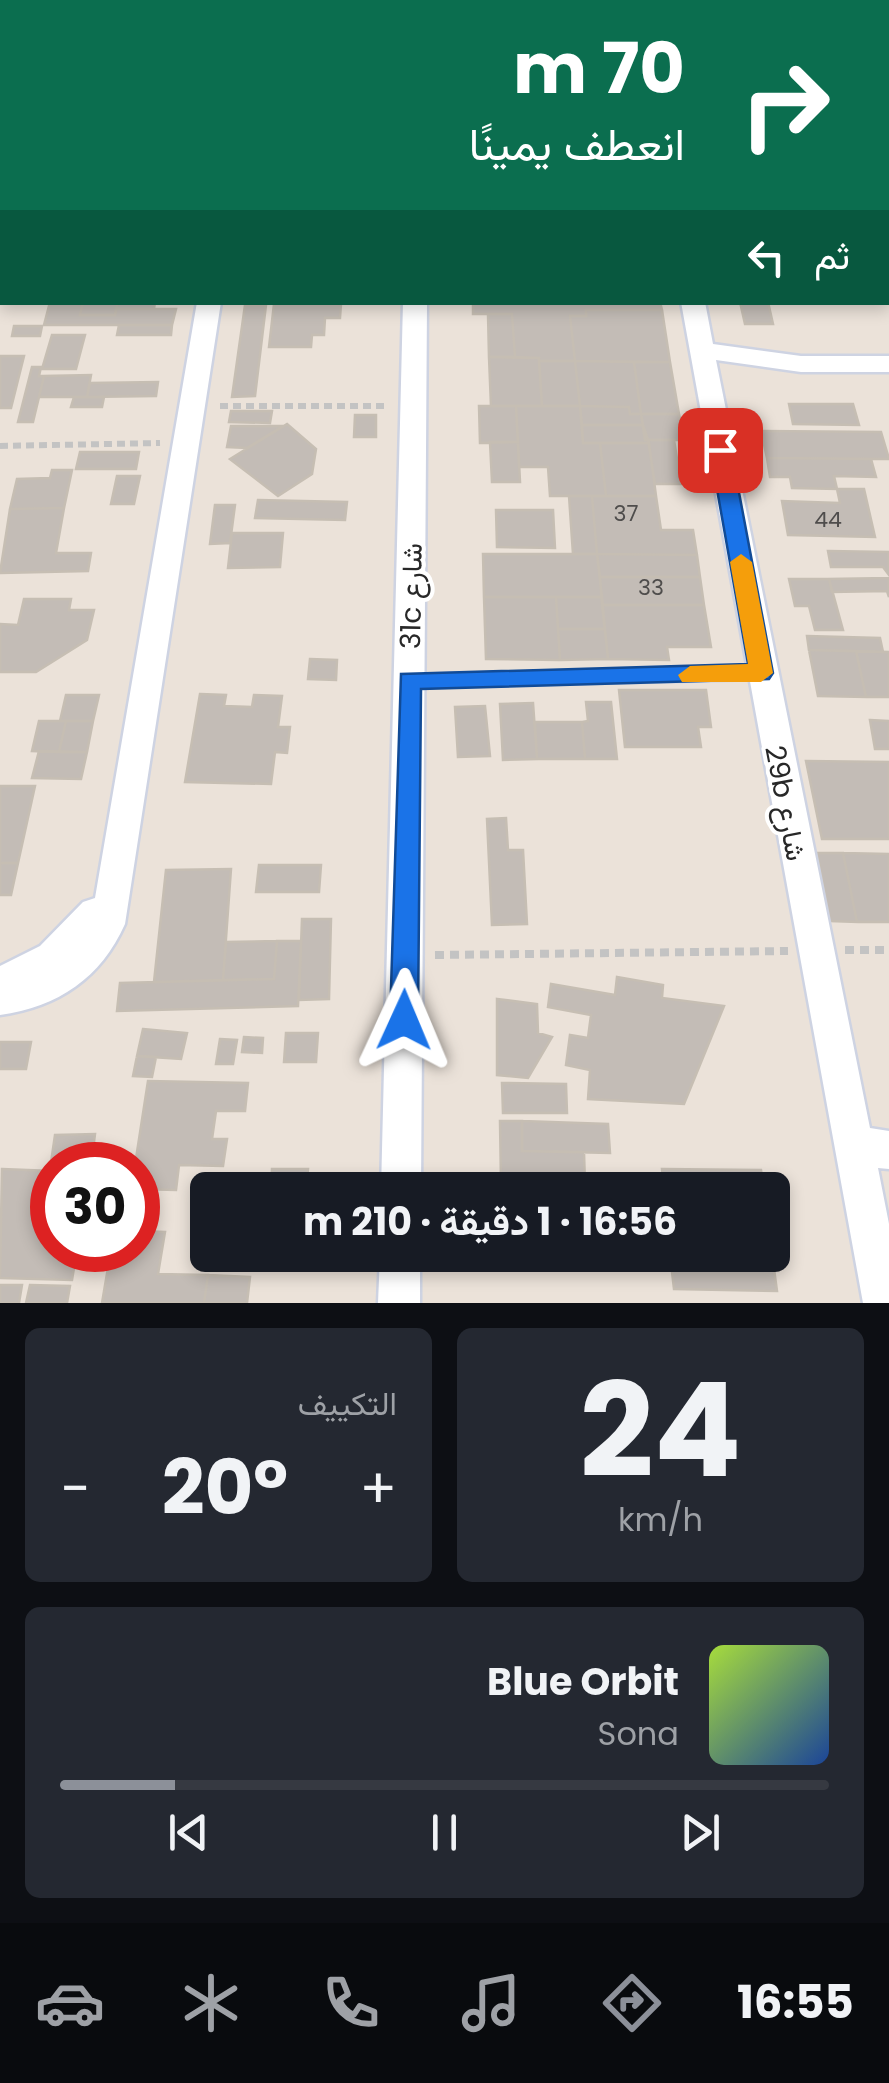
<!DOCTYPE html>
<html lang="ar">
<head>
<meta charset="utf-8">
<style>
	body { margin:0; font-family:Poppins,Vazirmatn,sans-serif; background:#242831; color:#f1f3f6; direction:rtl; height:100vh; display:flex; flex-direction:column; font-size:38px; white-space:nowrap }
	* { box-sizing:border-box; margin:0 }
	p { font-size:32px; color:#9ea1a6 }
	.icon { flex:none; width:55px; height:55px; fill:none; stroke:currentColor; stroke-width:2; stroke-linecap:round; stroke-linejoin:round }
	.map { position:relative; height:1303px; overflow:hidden; direction:ltr }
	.side { display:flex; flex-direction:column; gap:25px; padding:25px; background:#0d0f14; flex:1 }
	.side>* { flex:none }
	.banner { position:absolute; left:0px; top:0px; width:890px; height:305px; box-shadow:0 5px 15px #0003; direction:rtl; background:#0b6e4f; color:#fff; overflow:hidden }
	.speed { position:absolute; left:30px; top:1142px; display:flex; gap:20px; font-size:50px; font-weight:700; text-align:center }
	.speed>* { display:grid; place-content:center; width:130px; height:130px; border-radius:50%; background:#171b24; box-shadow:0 5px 15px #0003; line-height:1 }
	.speed .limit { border:15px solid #d22; background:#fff; color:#111 }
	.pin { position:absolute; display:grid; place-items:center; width:85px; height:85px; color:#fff; margin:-42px; border-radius:20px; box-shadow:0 5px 15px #0006 }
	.me { position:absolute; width:110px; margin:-55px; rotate:1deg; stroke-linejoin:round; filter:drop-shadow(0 0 8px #0008) }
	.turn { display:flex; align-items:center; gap:35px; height:210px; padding:0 40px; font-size:45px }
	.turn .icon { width:130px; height:130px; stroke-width:2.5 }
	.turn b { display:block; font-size:70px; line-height:85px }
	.then { display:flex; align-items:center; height:95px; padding:0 40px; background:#0003; gap:20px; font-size:38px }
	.big { font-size:75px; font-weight:700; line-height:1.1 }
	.side .tile { flex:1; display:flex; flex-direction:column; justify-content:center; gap:15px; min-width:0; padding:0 35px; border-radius:15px; background:#242831 }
	.side .dial { align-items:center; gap:0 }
	.dial b { font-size:130px; line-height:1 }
	.song { display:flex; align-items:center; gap:30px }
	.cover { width:120px; height:120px; border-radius:15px; background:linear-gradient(135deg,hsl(80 70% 55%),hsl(220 70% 35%)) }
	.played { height:10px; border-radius:5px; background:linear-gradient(90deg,#8c9099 15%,#363941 15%) }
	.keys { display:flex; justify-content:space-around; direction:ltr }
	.heat { display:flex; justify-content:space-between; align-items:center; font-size:55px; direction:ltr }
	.side .tiles { flex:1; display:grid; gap:25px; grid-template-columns:1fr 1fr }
	.tile:last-child { grid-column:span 2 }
	.trip { position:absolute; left:190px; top:1172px; width:600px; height:100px; border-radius:15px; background:#171b24; box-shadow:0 5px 15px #0003; font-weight:700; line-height:100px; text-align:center; direction:rtl }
	.menu { display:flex; height:160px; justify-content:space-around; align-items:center; background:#090b0e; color:#9ea1a6 }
	.menu .icon { width:70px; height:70px }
	.menu .active { color:#8c9099 }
	.menu b { font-size:45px; color:#f1f3f6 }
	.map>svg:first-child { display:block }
	.building { fill:#c3bcb6; stroke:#c6beb3; stroke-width:2.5 }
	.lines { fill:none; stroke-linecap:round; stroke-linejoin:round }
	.lane-casing { stroke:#ced3e2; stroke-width:5 }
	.street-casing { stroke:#ced3e2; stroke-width:5 }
	.path-far1 { stroke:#c3c3c3; stroke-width:6; stroke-dasharray:8 5; stroke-linecap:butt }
	.path { stroke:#c3c3c3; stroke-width:8; stroke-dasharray:9 6; stroke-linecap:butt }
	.lane { fill:#fff; fill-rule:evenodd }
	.street { fill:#fff; fill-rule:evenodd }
	.route { fill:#1a73e8; stroke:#114b97; stroke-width:2.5 }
	.slow { fill:#f59e0b }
	.labels { text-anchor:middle; stroke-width:8; stroke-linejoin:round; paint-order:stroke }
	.number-label { font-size:22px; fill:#4f4d4c }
	.street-label { font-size:28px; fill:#282828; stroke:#fff }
</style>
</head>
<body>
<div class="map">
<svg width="889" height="1303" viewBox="0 0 889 1303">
	<rect width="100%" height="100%" fill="#ebe2d9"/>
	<!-- building -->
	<path class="building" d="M 468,0 L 608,0 L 609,2 L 468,2 Z
		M 50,302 L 83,302 L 80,315 L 115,315 L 116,309 L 176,309 L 172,325 L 44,325 Z
		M 83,302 L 118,302 L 115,315 L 80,315 Z
		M 118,302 L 155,302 L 154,309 L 116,309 Z
		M 473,302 L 660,302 L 662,310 L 586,310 L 586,316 L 570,316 L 575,361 L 539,361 L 539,358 L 515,357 L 512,314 L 473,314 Z
		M 740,302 L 768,302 L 773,324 L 745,324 Z
		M 274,304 L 341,304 L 340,318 L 325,318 L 324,335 L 312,335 L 311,347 L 269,347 Z
		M 245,305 L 266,305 L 255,396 L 232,397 Z
		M 586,310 L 662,310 L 670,362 L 575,361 L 570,316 L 586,316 Z
		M 488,314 L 512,314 L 515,357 L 489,357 Z
		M 119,325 L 172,325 L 171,335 L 117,335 Z
		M 14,326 L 42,326 L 40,336 L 12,336 Z
		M 52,335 L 85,335 L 76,369 L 42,369 Z
		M 0,356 L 24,356 L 11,408 L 0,408 Z
		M 489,357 L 539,358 L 542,406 L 491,406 Z
		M 539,361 L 575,361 L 580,406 L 542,406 Z
		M 575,361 L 634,362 L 641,414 L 630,414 L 629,407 L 580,406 Z
		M 634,362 L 670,362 L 679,414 L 641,414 Z
		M 32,367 L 41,367 L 39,376 L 44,376 L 33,422 L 18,422 Z
		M 91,375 L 87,397 L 39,397 L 44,376 Z
		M 158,382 L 156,396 L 87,397 L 90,383 Z
		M 74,397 L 104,397 L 102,407 L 71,407 Z
		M 789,404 L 853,404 L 859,425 L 793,424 Z
		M 479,406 L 516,406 L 518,442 L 480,443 Z
		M 516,406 L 580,406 L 583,443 L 600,443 L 606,496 L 550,496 L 548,467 L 519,467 Z
		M 580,406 L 629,407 L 630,414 L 641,414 L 643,425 L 582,425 Z
		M 231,411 L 272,411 L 270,423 L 229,422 Z
		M 641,414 L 679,414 L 684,440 L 645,440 Z
		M 355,415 L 376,415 L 376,437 L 354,437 Z
		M 287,424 L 316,449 L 312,474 L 278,496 L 230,459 Z
		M 582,425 L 643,425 L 649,443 L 583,443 Z
		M 231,426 L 283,426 L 247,448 L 227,447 Z
		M 761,431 L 881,432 L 889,459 L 767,458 Z
		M 648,440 L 674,440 L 681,484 L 655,484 Z
		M 490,442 L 518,442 L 520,482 L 492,482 Z
		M 600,443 L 649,443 L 656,496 L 606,496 Z
		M 80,452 L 139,452 L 136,469 L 76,469 Z
		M 767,458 L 871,459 L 876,477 L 834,476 L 837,489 L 792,488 L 790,477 L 770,477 Z
		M 52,470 L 72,470 L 64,508 L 10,509 L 17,479 L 50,478 Z
		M 117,476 L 140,476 L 134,504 L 111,504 Z
		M 837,489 L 864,489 L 875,537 L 788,535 L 782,501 L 840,503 Z
		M 569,496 L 592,496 L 597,554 L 573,554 Z
		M 592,496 L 656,496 L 661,530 L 693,530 L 697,555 L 597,554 Z
		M 258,500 L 347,502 L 345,520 L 255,518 Z
		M 215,505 L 235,505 L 230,543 L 210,544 Z
		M 64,508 L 56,553 L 91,553 L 88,571 L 0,573 L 10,509 Z
		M 496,510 L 553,510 L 555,548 L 497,547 Z
		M 232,533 L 283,533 L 280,567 L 228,568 Z
		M 828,551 L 889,552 L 889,575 L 883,567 L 831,567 Z
		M 483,554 L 597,554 L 602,597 L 484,597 Z
		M 597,554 L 697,555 L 700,577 L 600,577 Z
		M 600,577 L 700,577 L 704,605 L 602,605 Z
		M 889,578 L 889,597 L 887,591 L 832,592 L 829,579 Z
		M 789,579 L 829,579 L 843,630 L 815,630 L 809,606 L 795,606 Z
		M 484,597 L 556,597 L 560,660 L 486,659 Z
		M 556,597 L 602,597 L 605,629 L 558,629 Z
		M 24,599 L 71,599 L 69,610 L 94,610 L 87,640 L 36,672 L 0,672 L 0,624 L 18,625 Z
		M 602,605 L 704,605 L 711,647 L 667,647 L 669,660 L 608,659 Z
		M 558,629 L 605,629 L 608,659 L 560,660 Z
		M 807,636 L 880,638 L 883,652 L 809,650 Z
		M 809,650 L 856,651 L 866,697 L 818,696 Z
		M 856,651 L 889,652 L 889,697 L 866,697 Z
		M 310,659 L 337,660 L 336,680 L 308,679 Z
		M 619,690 L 706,690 L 711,727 L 698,727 L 701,747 L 625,747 Z
		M 200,694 L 226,695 L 224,706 L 252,707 L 254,695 L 282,696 L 278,727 L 290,727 L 287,753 L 275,752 L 271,784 L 185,782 Z
		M 66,695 L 99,695 L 93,721 L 60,721 Z
		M 586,702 L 611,702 L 617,759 L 585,759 L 582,722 L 588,721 Z
		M 533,703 L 537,759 L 503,760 L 500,704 Z
		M 485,706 L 490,756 L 458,757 L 455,707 Z
		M 870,720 L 889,721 L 889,749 L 875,749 Z
		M 39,721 L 66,721 L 59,752 L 32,751 Z
		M 66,721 L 93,721 L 87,752 L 59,752 Z
		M 535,722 L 582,722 L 585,759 L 537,759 Z
		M 39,751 L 87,752 L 81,779 L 32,778 Z
		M 806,761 L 889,762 L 889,839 L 822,839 Z
		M 0,786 L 35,786 L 18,863 L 0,863 Z
		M 506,818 L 508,850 L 523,850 L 527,924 L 492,925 L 487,819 Z
		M 817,853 L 843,853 L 857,922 L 830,921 Z
		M 843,853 L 889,854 L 889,922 L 857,922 Z
		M 0,863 L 18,863 L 11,895 L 0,895 Z
		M 259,865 L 321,865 L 319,892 L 256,892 Z
		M 231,869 L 223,980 L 154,982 L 166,870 Z
		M 302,919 L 331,919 L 329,999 L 299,1000 Z
		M 277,941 L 274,979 L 223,980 L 226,942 Z
		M 277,941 L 301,941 L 298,1006 L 117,1011 L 120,983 L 274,979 Z
		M 617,977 L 663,985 L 662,998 L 724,1006 L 684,1104 L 588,1099 L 590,1070 L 566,1065 L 570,1035 L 588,1038 L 591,1015 L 548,1007 L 551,984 L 615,995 Z
		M 497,999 L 537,1004 L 538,1033 L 552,1037 L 528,1078 L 497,1075 Z
		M 143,1029 L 187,1033 L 181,1059 L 137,1056 Z
		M 286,1033 L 318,1033 L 316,1062 L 284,1062 Z
		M 244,1037 L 263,1038 L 262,1053 L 242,1052 Z
		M 220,1039 L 237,1040 L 233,1064 L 216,1064 Z
		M 0,1042 L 31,1042 L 26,1069 L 0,1069 Z
		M 137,1056 L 156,1057 L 152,1077 L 133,1076 Z
		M 148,1081 L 248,1083 L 245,1111 L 216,1111 L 212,1139 L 227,1139 L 223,1166 L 179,1165 L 176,1190 L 138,1189 L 135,1165 Z
		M 502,1083 L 566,1084 L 567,1113 L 503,1113 Z
		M 500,1121 L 522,1121 L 522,1151 L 584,1152 L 585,1185 L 501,1183 Z
		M 522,1121 L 608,1124 L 610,1153 L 522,1151 Z
		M 95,1134 L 91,1165 L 52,1165 L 52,1190 L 47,1190 L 55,1135 Z
		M 2,1169 L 52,1171 L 47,1190 L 52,1190 L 52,1250 L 77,1250 L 72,1280 L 0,1278 Z
		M 272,1169 L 308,1169 L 306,1190 L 271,1190 Z
		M 662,1169 L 761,1170 L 764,1190 L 664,1190 Z
		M 138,1231 L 165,1232 L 158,1274 L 208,1275 L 204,1303 L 102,1303 L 111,1250 L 138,1250 Z
		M 772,1254 L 777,1291 L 674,1289 L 670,1255 Z
		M 208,1275 L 250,1277 L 247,1303 L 204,1303 Z
		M 0,1285 L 22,1285 L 19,1303 L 0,1303 Z
		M 30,1285 L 70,1286 L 67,1303 L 26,1303 Z"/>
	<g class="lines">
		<defs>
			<path id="lane" d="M 878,0 L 888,0 L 888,2 L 879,2 Z
				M 761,667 L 766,669 L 769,673 L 766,677 L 761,679 L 410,687 L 405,685 L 402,681 L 405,677 L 410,675 Z"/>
			<path id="street" d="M 411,0 L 429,0 L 429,2 L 411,2 Z
				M 626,0 L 644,0 L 645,2 L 627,2 Z
				M 824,0 L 842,0 L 843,2 L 825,2 Z
				M 888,133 L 889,133 L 889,149 L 888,149 Z
				M 197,302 L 221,302 L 125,924 C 101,978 58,1007 0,1015 L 0,966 L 40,946 L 83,902 L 95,898 Z
				M 403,302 L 427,302 L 421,1190 L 381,1190 Z
				M 681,302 L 705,302 L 713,344 L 801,356 L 889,356 L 889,372 L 801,372 L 716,360 L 870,1128 L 889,1131 L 889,1169 L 878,1168 L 889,1224 L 889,1303 L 863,1303 Z
				M 380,1255 L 420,1255 L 420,1303 L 378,1303 Z"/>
		</defs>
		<!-- lane casing -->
		<use href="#lane" class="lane-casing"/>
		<!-- street casing -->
		<use href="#street" class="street-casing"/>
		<!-- path-far1 -->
		<path class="path-far1" d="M 220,406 L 387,406
			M 0,446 L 160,443"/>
		<!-- path -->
		<path class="path" d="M 845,950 L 889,950
			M 435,955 L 788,951"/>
		<!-- lane -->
		<use href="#lane" class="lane"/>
		<!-- street -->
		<use href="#street" class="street"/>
	</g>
	<!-- route -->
	<path class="route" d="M 720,443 L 731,450 L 773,673 L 769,679 L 421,689 L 418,1020 L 414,1030 L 404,1034 L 394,1030 L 390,1020 L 401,674 L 748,664 L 710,450 Z"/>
	<!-- slow -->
	<path class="slow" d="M 741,554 L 752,562 L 773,673 L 761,682 L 682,682 L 678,675 L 690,666 L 748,664 L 730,562 Z"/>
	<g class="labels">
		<!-- number labels -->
		<g class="number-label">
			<text x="626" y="521">37</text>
			<text x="828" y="527">44</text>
			<text x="651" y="595">33</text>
		</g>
		<!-- street labels -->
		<g class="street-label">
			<text transform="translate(411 596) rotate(-89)" y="10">31c شارع</text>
			<text transform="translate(786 803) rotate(79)" y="10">29b شارع</text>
		</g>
	</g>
</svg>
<div class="speed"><div class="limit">30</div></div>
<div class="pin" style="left:720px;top:450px;background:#d93025"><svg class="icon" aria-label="arrive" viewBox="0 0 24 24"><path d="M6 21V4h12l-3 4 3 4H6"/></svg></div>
<svg class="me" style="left:404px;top:1020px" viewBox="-20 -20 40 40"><path d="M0-17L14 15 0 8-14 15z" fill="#1a73e8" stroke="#fff" stroke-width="4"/></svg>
<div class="trip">16:56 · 1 دقيقة · 210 m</div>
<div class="banner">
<div class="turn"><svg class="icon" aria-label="right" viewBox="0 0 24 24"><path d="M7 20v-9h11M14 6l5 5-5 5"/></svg><div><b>70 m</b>انعطف يمينًا</div></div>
<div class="then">ثم<svg class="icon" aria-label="left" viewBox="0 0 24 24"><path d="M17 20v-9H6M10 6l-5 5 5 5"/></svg></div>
</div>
</div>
<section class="side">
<div class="tiles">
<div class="tile dial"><b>24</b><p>km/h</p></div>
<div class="tile"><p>التكييف</p>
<div class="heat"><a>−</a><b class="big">20°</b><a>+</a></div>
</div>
<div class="tile">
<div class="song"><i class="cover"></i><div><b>Blue Orbit</b><p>Sona</p></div></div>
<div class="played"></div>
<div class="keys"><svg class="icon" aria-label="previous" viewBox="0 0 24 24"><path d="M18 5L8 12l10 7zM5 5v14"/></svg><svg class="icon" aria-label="pause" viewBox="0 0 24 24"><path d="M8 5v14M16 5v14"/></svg><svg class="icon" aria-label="next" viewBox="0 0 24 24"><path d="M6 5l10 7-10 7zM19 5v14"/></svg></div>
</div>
</div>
</section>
<nav class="menu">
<b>16:55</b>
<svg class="icon active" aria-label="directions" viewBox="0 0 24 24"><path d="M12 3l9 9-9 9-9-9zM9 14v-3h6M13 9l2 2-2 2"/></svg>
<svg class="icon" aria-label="music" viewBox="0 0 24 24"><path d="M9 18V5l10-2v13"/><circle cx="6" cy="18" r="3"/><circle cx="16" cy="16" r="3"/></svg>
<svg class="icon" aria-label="phone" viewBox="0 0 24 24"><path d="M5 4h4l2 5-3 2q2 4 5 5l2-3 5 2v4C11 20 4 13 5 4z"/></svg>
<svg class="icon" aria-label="climate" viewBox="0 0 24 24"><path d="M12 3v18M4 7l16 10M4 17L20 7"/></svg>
<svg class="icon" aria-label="car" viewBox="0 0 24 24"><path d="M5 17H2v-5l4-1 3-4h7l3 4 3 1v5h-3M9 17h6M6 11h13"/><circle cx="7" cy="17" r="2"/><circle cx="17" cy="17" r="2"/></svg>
</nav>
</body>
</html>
